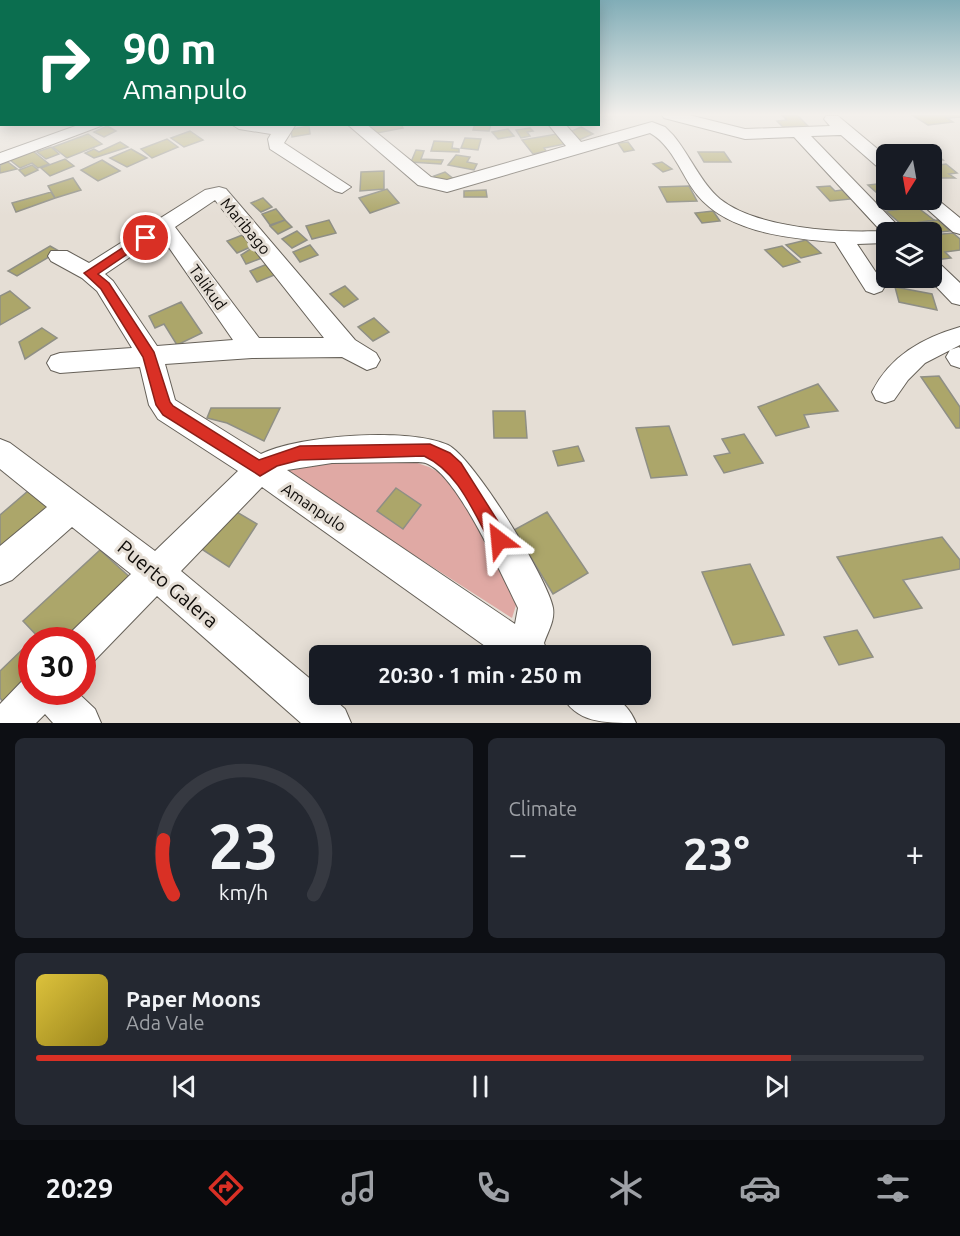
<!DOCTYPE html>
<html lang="en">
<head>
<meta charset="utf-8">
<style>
	body { margin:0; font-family:Ubuntu,sans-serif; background:#242831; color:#f1f3f6; height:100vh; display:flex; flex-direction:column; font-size:22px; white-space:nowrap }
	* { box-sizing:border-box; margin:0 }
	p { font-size:20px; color:#9ea1a6 }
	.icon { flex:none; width:33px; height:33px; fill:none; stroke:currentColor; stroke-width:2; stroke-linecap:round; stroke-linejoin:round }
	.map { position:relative; height:723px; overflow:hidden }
	.sheet { display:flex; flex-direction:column; gap:15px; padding:15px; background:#0d0f14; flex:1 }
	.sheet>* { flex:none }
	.guide { position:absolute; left:0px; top:0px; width:600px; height:126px; box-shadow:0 3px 15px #0003; background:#0b6e4f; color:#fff; overflow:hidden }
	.needle { width:39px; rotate:191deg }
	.buttons { position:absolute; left:876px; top:144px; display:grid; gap:12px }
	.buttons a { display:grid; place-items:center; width:66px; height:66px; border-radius:9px; background:#171b24; box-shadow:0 3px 15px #0003; font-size:30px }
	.speed { position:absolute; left:18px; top:627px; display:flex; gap:12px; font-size:30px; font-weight:700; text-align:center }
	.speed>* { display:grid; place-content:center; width:78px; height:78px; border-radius:50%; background:#171b24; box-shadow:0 3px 15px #0003; line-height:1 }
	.speed .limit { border:9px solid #d22; background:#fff; color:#111 }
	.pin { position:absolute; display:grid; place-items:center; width:51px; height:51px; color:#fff; margin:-26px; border:3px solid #fff; border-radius:50%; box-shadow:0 2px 6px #0007 }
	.me { position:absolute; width:66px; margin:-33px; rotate:331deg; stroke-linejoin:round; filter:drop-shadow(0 0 4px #0008) }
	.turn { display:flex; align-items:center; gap:21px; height:126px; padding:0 24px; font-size:27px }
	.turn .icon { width:78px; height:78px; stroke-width:2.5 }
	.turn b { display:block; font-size:42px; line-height:51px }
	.big { font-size:45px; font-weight:700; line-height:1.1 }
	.sheet .widget { flex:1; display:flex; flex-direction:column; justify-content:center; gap:9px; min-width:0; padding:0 21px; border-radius:9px; background:#242831 }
	.sheet .dial { align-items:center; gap:0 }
	.dial svg { height:156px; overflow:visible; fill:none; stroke:#363941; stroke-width:7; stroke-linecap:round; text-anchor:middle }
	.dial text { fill:#f1f3f6; stroke:none }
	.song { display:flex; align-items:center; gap:18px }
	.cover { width:72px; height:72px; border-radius:9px; background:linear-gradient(135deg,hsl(50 70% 55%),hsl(50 70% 35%)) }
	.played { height:6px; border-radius:3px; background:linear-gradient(90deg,#d93025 85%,#363941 85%) }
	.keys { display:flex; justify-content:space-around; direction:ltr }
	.heat { display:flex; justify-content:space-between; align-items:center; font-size:33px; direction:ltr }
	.sheet .tiles { flex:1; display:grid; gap:15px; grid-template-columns:1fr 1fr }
	.widget:last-child { grid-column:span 2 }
	.trip { position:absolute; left:309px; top:645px; width:342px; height:60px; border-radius:9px; background:#171b24; box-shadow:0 3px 15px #0003; font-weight:700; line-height:60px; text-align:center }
	.dock { display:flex; height:96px; justify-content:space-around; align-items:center; background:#090b0e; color:#9ea1a6 }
	.dock .icon { width:42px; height:42px }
	.dock .selected { color:#d93025 }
	.dock b { font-size:27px; color:#f1f3f6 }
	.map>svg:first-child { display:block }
	.green { fill:#e0a9a4 }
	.building { fill:#aca66a; stroke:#8f8f85; stroke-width:1.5 }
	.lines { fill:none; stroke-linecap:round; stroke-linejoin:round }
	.minor-casing { stroke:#666159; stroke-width:2 }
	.minor { fill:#fff; fill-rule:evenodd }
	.route { fill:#d93025; stroke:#8d1f18; stroke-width:1.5 }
	.labels { text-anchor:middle; stroke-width:6; stroke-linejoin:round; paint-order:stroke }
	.street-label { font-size:16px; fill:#0f0c09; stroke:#e5ded5 }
	.near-street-label { font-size:20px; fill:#0f0c09; stroke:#e5ded5 }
</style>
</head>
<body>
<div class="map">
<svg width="960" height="723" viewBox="0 0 960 723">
	<rect width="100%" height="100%" fill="#e5ded5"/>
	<!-- green -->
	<path class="green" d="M 332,455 L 394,455 L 429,467 L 451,479 L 521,589 L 512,618 L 280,469 Z"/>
	<!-- building -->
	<path class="building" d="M 782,115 L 797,115 L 808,126 L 783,127 L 777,121 L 787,120 Z
		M 912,115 L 960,115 L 960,117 L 947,118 L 953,122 L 928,125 Z
		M 401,124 L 403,128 L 372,134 L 369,127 Z
		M 475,124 L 491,124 L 489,131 L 473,130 Z
		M 107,126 L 116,131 L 104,137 L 94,132 Z
		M 309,126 L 310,134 L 292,137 L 291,129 Z
		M 581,127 L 593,134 L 579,140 L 567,133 Z
		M 530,128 L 533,131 L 527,132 L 530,136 L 521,138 L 516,130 Z
		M 508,129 L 514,136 L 498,139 L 492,132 Z
		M 190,131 L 203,140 L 184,147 L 171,138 Z
		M 88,134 L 102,144 L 67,158 L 53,147 Z
		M 557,134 L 565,144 L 544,148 L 546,151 L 533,154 L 522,140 Z
		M 465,138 L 481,139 L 478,150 L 461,148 Z
		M 167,139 L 178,147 L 152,158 L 141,149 Z
		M 434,141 L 453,142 L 452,148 L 459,149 L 459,152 L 431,151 Z
		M 120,142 L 128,147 L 94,158 L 85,153 L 94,149 L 99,152 Z
		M 628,142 L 634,150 L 624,152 L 618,143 Z
		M 925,145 L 943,160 L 932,160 L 932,154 L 890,154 L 883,148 Z
		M 51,147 L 59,154 L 46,159 L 37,152 Z
		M 131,149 L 147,158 L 127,167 L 110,158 Z
		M 416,150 L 424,151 L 421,159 L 443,160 L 441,164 L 411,162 Z
		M 33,151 L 49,164 L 38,168 L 32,163 L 20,168 L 10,160 Z
		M 698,152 L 724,152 L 731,162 L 704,162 Z
		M 456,155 L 470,157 L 467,162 L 477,164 L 474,170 L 448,165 Z
		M 65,159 L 74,166 L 50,176 L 41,168 Z
		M 102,160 L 120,171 L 98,181 L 81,170 Z
		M 8,162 L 17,169 L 0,173 L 0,165 Z
		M 662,162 L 672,169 L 663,172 L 653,164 Z
		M 946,164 L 957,173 L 949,174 L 955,178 L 932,178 L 932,166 Z
		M 32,165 L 38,170 L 25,176 L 19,170 Z
		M 384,171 L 384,189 L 360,191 L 361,172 Z
		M 445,172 L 455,180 L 443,184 L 434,176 Z
		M 73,178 L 81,190 L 55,198 L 48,186 Z
		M 886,183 L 886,198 L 884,199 L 868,185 Z
		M 689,186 L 697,201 L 667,202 L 659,187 Z
		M 830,186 L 835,191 L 842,190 L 851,199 L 830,201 L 817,187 Z
		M 387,189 L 399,203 L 370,213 L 359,198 Z
		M 486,190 L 487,197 L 464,197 L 464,191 Z
		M 51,192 L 55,198 L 16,212 L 12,203 Z
		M 263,198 L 272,207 L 261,212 L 251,203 Z
		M 917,207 L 934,220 L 902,225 L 886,211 Z
		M 276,209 L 285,220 L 270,225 L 262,214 Z
		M 713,211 L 720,221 L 702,223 L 695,213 Z
		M 285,220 L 292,227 L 278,234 L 270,226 Z
		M 329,220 L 336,233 L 312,239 L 306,226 Z
		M 938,220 L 950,231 L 932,233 L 920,222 Z
		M 297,231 L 307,240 L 292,248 L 282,239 Z
		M 953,233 L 960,239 L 960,250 L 945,252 L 951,258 L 935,260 L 932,256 L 932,235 Z
		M 245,234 L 255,245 L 237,253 L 227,241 Z
		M 806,240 L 821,253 L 801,258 L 786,245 Z
		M 310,245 L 318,255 L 300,262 L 293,252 Z
		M 50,246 L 59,251 L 17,276 L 8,271 Z
		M 255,246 L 262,258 L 246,264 L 241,255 Z
		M 782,246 L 800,262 L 783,267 L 765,250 Z
		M 270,263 L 277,274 L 257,282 L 250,271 Z
		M 345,286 L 358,299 L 344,307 L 330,294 Z
		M 895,287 L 932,294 L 937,310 L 899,302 Z
		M 10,291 L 30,308 L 0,325 L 0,296 Z
		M 181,302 L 202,333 L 177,345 L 164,324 L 155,328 L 149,316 Z
		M 374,318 L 389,332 L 373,341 L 358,327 Z
		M 42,328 L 57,338 L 25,359 L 19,342 Z
		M 939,376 L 960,407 L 960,428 L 956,428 L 921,377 Z
		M 818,384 L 838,411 L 804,415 L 809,427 L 776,436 L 758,407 Z
		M 211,408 L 280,408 L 264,441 L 227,423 L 207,418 Z
		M 493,411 L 525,411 L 527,438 L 494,438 Z
		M 669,426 L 687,475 L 651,478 L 636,428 Z
		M 744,434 L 763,463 L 724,473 L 714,456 L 730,453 L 722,439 Z
		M 578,446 L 584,461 L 558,466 L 553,451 Z
		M 396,488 L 421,505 L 403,529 L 377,511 Z
		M 28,491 L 50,508 L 0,553 L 0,515 Z
		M 230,508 L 257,524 L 229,567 L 197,546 Z
		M 547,512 L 588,573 L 553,594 L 514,530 Z
		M 942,537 L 960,560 L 960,569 L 903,580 L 922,608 L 874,618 L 837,557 Z
		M 100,550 L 134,581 L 74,640 L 41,640 L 23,621 Z
		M 750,564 L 784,635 L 733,645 L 702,572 Z
		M 857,630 L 873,657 L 839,665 L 824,637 Z
		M 27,645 L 32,649 L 32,683 L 7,707 L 0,698 L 0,671 Z"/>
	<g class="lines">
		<defs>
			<path id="minor" d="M 662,115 L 689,115 L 745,129 L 830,126 L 824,119 L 826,116 L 838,116 L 886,156 L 886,170 L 880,169 L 841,135 L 811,136 L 904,232 L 886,232 L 886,243 L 857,244 L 885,286 L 882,291 L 874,294 L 866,291 L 835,242 C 786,238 721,232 692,188 C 680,170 670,144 650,133 L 447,192 L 418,185 L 347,124 L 366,124 L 431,177 L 447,180 L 566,146 L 548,124 L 565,124 L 581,142 L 652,122 L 665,127 L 673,135 C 689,154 701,183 720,199 C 756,228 836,233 881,231 L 794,137 L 745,139 L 664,118 Z
				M 81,124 L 106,124 L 0,164 L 0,153 Z
				M 231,124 L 296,124 L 284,143 L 351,187 L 342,193 L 335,191 L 270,149 L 268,139 L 271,134 L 239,129 Z
				M 219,187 L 226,189 L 355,340 L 376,353 L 380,360 L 376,367 L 367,370 L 342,357 L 252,358 L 165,364 L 175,400 L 261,454 C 299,435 410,427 448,445 C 474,458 548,579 553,608 C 555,621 548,631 544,643 L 549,656 L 499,656 L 262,487 L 181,571 L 320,687 L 320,694 L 328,694 L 345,709 L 351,723 L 301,723 L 157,596 L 95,660 L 82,665 L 82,640 L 66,640 L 69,634 L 131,574 L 72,527 L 12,580 L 0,585 L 0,546 L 47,507 L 0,469 L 0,439 L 10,443 L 155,551 L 238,471 L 158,419 L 149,405 L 140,367 L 60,373 L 51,370 L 47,363 L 51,356 L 60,353 L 132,348 L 97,291 L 82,278 L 51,261 L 48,256 L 51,251 L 67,251 L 89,263 L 205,190 ZM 215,200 L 324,338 L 259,338 L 175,227 ZM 161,236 L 233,340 L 157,346 L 113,281 L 105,274 ZM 415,462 C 419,462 424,462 428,464 C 459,478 502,576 518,608 L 515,624 L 287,470 L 332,463 Z
				M 932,195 L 960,218 L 960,234 L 953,232 L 917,200 L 932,200 Z
				M 932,262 L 940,264 L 960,283 L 960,305 L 952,303 L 928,278 L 932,278 Z
				M 960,327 L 960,345 L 925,363 L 908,380 L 894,400 L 885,403 L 876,400 L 872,392 C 890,356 922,338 960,327 Z
				M 959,347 L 960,348 L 960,368 L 951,365 L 946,357 L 950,350 Z
				M 32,676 L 32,692 L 77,692 L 95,709 L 101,723 L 53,723 L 45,714 L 36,723 L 0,723 L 0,704 L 25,678 Z
				M 561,694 C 594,694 621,687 636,723 C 603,723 576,723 561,694 Z"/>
		</defs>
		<!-- minor casing -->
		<use href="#minor" class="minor-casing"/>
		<!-- minor -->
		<use href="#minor" class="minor"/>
	</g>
	<!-- sky -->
	<linearGradient id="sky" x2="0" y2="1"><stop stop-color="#81adb7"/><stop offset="0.53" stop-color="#f3f0ec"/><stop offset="1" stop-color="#f3f0ec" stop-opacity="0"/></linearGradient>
	<rect width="960" height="216" fill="url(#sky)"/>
	<!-- route -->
	<path class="route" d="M 142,235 L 151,238 L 98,274 L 109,283 L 154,352 L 170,402 L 173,406 L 259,460 L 300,446 L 430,444 L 450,453 L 461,463 L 506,534 L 508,540 L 506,547 L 499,549 L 493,547 C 474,514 459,472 424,456 L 300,460 L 277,466 L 260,476 L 163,415 L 156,405 L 143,357 L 101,289 L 84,273 Z"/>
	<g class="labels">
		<!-- street labels -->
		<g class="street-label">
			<text transform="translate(246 226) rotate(50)" y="6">Maribago</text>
			<text transform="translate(208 287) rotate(54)" y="6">Talikud</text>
			<text transform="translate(314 507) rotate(34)" y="6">Amanpulo</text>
		</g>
		<!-- near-street labels -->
		<g class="near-street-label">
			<text transform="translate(168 584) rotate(40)" y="7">Puerto Galera</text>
		</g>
	</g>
</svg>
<div class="buttons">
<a><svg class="needle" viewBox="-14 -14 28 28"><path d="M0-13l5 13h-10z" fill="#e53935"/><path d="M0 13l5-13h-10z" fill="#9ea1a6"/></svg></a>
<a><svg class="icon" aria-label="layers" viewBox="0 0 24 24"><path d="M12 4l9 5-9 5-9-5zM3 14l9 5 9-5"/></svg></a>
</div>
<div class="speed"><div class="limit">30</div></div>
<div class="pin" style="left:146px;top:238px;background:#d93025"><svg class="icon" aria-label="arrive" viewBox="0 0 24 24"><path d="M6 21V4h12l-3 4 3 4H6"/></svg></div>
<svg class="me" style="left:499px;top:540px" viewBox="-20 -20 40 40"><path d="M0-17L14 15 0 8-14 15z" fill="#d93025" stroke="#fff" stroke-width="4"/></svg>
<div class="trip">20:30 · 1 min · 250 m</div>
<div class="guide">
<div class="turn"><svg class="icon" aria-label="right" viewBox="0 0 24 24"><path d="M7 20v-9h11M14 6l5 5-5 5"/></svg><div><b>90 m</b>Amanpulo</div></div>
</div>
</div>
<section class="sheet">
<div class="tiles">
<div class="widget dial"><svg viewBox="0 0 100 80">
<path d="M14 69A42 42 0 1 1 86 69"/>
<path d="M14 69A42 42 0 0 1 9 41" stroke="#d93025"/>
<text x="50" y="56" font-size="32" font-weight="700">23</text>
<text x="50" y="72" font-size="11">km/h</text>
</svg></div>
<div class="widget"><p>Climate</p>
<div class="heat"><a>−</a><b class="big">23°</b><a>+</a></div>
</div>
<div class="widget">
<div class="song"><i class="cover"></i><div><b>Paper Moons</b><p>Ada Vale</p></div></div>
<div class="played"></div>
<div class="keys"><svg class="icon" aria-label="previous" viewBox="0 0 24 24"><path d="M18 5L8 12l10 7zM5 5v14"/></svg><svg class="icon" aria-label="pause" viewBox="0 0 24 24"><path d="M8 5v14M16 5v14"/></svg><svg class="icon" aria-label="next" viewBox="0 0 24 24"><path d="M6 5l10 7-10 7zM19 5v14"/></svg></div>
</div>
</div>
</section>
<nav class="dock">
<b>20:29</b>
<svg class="icon selected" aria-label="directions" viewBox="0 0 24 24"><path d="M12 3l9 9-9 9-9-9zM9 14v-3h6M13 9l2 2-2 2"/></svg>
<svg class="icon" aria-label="music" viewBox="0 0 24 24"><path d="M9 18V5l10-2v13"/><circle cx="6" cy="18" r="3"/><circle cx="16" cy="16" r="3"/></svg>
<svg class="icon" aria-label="phone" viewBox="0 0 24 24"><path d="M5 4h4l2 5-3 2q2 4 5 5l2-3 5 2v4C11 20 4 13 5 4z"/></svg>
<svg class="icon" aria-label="climate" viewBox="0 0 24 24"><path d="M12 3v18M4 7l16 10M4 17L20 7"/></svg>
<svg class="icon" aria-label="car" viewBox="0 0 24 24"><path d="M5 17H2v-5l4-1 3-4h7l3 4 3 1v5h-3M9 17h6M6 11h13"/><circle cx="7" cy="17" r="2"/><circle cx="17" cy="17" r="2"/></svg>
<svg class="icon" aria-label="filters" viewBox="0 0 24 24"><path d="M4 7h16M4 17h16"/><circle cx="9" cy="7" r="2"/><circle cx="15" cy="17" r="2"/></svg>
</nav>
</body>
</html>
